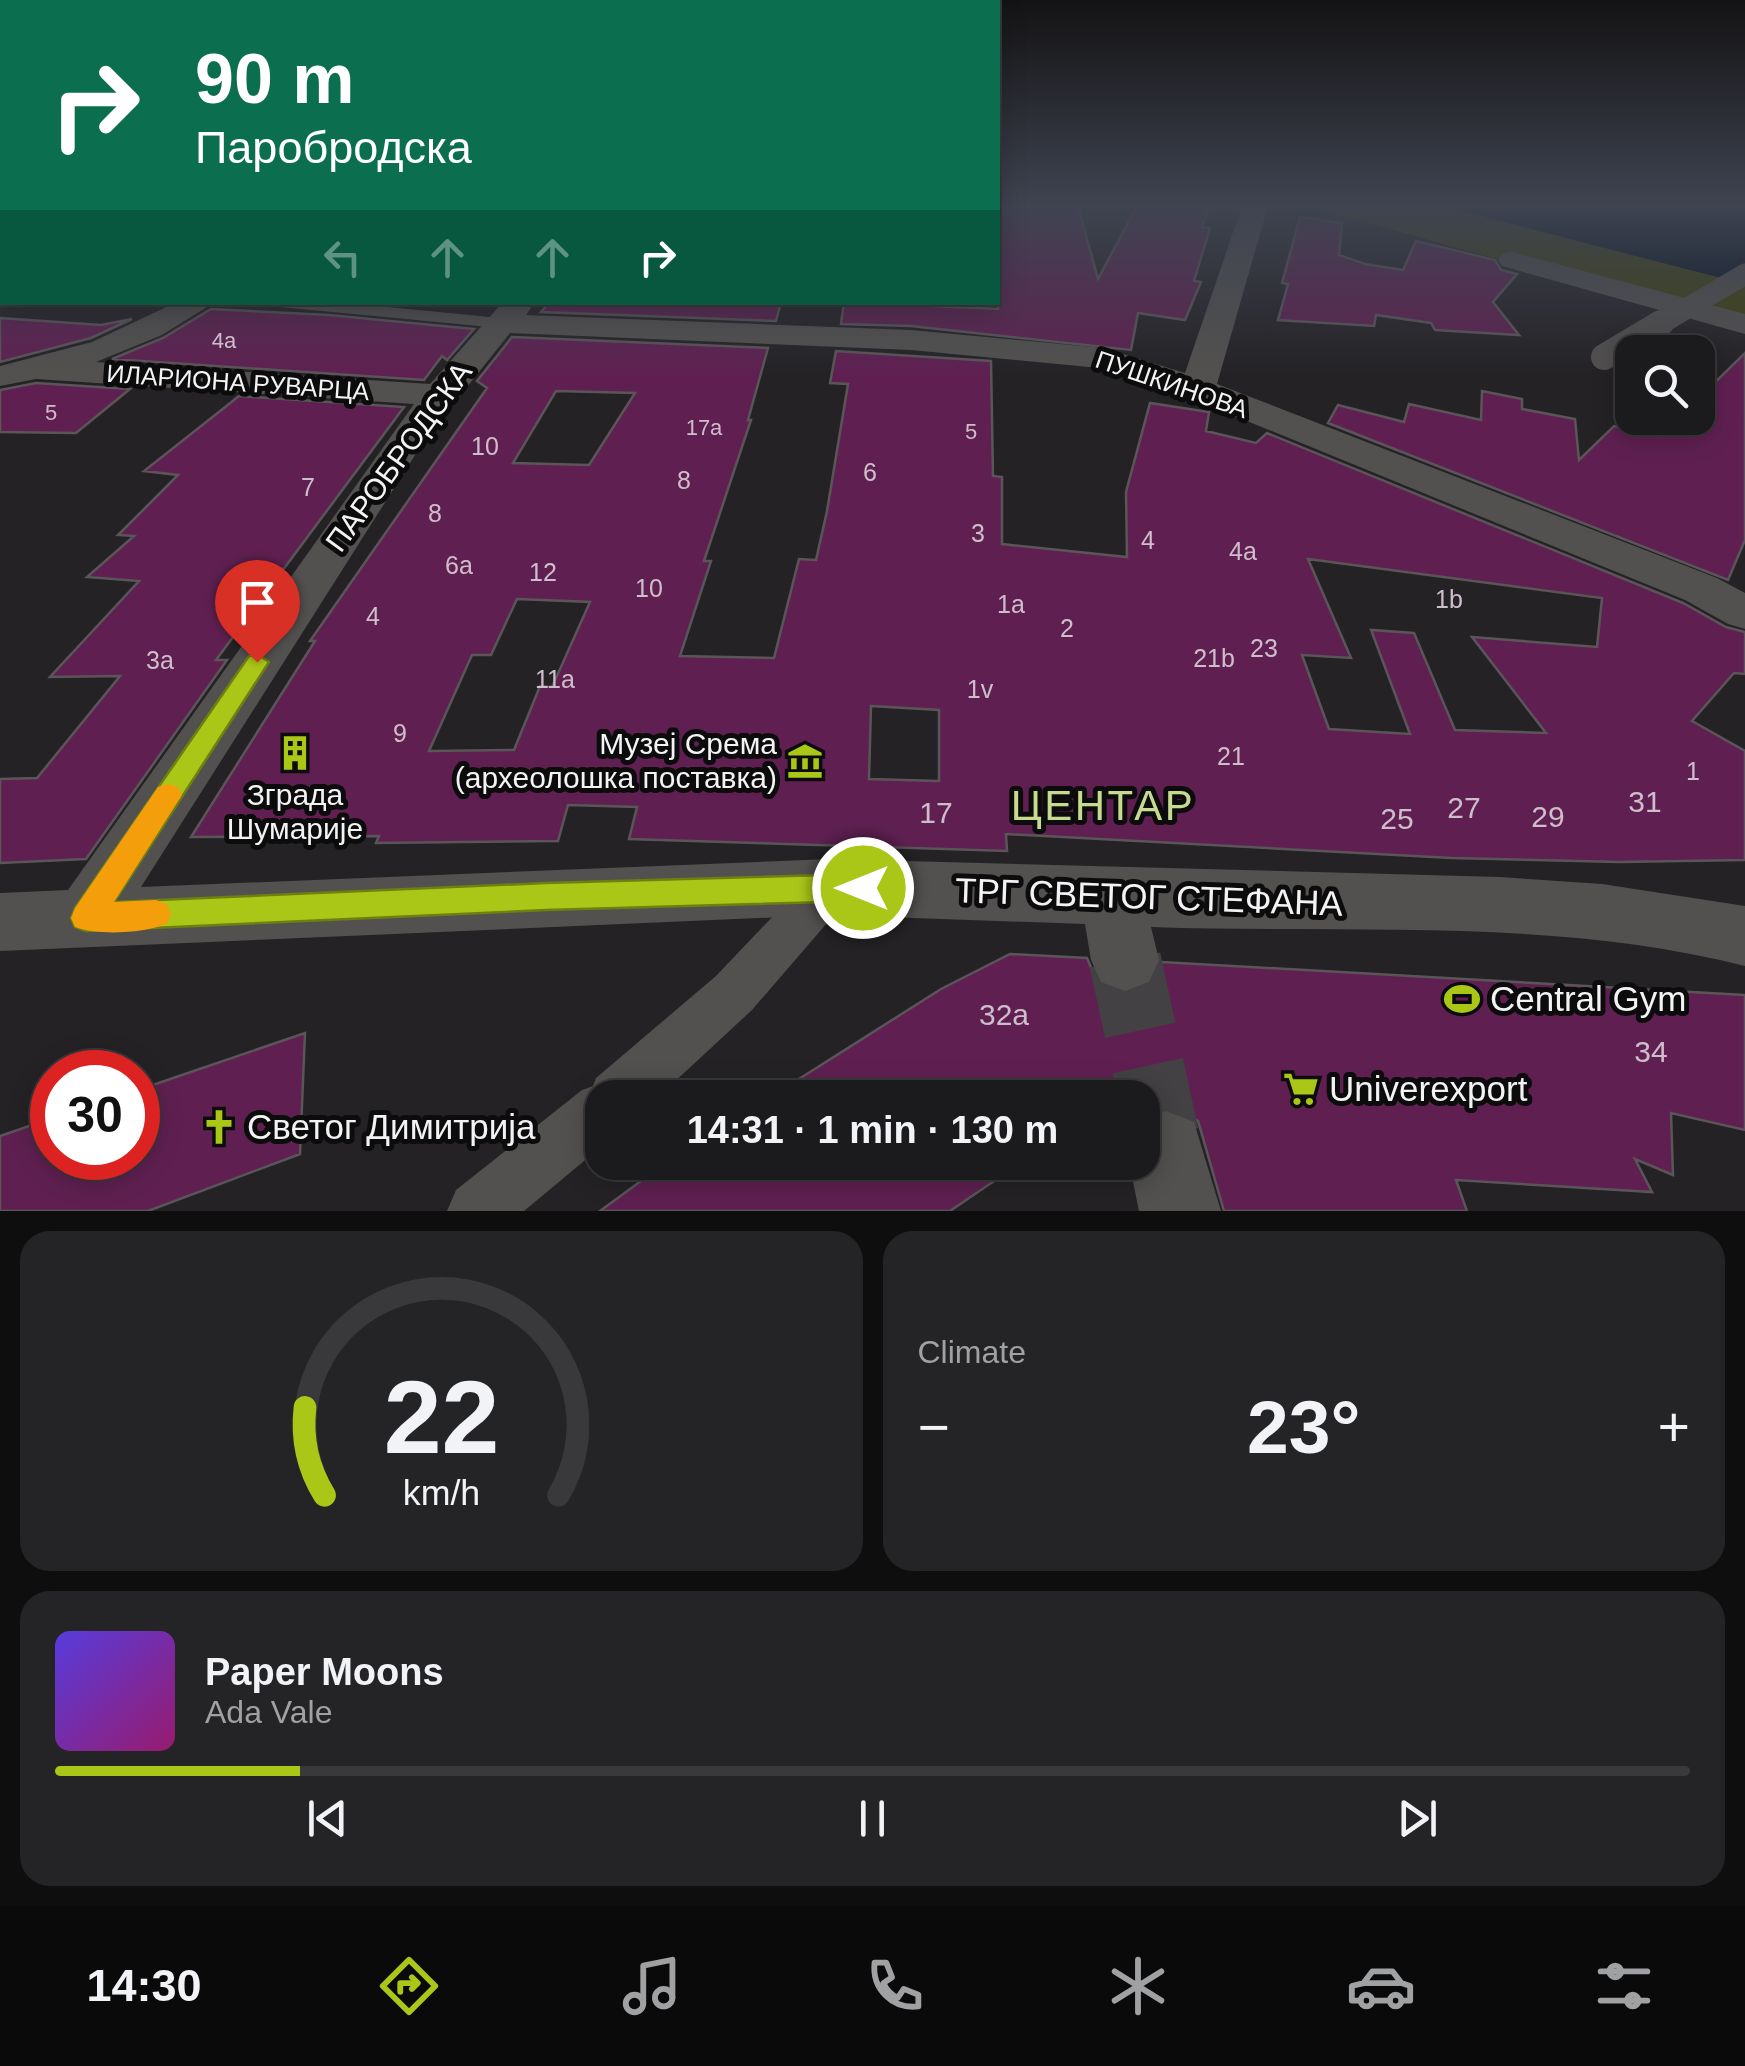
<!DOCTYPE html>
<html lang="en">
<head>
<meta charset="utf-8">
<style>
	body { margin:0; font-family:Helvetica,sans-serif; background:#242325; color:#f1f3f6; height:100vh; display:flex; flex-direction:column; font-size:38px; white-space:nowrap }
	* { box-sizing:border-box; margin:0 }
	p { font-size:32px; color:#a0a1a3 }
	.icon { flex:none; width:55px; height:55px; fill:none; stroke:currentColor; stroke-width:2; stroke-linecap:round; stroke-linejoin:round }
	.map { position:relative; height:1211px; overflow:hidden }
	.details { display:flex; flex-direction:column; gap:20px; padding:20px; background:#0f0e0f; flex:1 }
	.details>* { flex:none }
	.top-card { position:absolute; left:0px; top:0px; width:1000px; height:305px; box-shadow:0 5px 25px #0003,0 0 0 2px #39383b; background:#0b6e4f; color:#fff; overflow:hidden }
	.controls { position:absolute; left:1615px; top:335px; display:grid; gap:20px }
	.controls a { display:grid; place-items:center; width:100px; height:100px; border-radius:20px; background:#1b1a1c; box-shadow:0 5px 25px #0003,0 0 0 2px #39383b; font-size:50px }
	.speed { position:absolute; left:30px; top:1050px; display:flex; gap:20px; font-size:50px; font-weight:700; text-align:center }
	.speed>* { display:grid; place-content:center; width:130px; height:130px; border-radius:50%; background:#1b1a1c; box-shadow:0 5px 25px #0003,0 0 0 2px #39383b; line-height:1 }
	.speed .limit { border:15px solid #d22; background:#fff; color:#111 }
	.pin { position:absolute; display:grid; place-items:center; width:85px; height:85px; color:#fff; margin:-102px -42px; border-radius:50% 50% 50% 0; rotate:-45deg; box-shadow:0 0 10px #0007 }
	.pin .icon { rotate:45deg }
	.me { position:absolute; width:110px; margin:-55px; rotate:270deg; stroke-linejoin:round; filter:drop-shadow(0 0 8px #0008) }
	.turn { display:flex; align-items:center; gap:35px; height:210px; padding:0 30px; font-size:45px }
	.turn .icon { width:130px; height:130px; stroke-width:2.5 }
	.turn b { display:block; font-size:70px; line-height:85px }
	.lanes { display:flex; align-items:center; height:95px; padding:0 30px; background:#0003; justify-content:center; gap:50px; direction:ltr }
	.lanes .off { opacity:.35 }
	.big { font-size:75px; font-weight:600; line-height:1.1 }
	.details .tile { flex:1; display:flex; flex-direction:column; justify-content:center; gap:15px; min-width:0; padding:0 35px; border-radius:30px; background:#242325 }
	.details .dial { align-items:center; gap:0 }
	.dial svg { height:260px; overflow:visible; fill:none; stroke:#39383b; stroke-width:7; stroke-linecap:round; text-anchor:middle }
	.dial text { fill:#f1f3f6; stroke:none }
	.song { display:flex; align-items:center; gap:30px }
	.cover { width:120px; height:120px; border-radius:15px; background:linear-gradient(135deg,hsl(250 70% 55%),hsl(320 70% 35%)) }
	.played { height:10px; border-radius:5px; background:linear-gradient(90deg,#aac718 15%,#39383b 15%) }
	.keys { display:flex; justify-content:space-around; direction:ltr }
	.heat { display:flex; justify-content:space-between; align-items:center; font-size:55px; direction:ltr }
	.details .tiles { flex:1; display:grid; gap:20px; grid-template-columns:1fr 1fr }
	.tile:last-child { grid-column:span 2 }
	.trip { position:absolute; left:585px; top:1080px; width:575px; height:100px; border-radius:30px; background:#1b1a1c; box-shadow:0 5px 25px #0003,0 0 0 2px #39383b; font-weight:600; line-height:100px; text-align:center }
	.menu { display:flex; height:160px; justify-content:space-around; align-items:center; background:#0b0a0b; color:#a0a1a3 }
	.menu .icon { width:70px; height:70px }
	.menu .on { color:#aac718 }
	.menu b { font-size:45px; color:#f1f3f6 }
	.map>svg:first-child { display:block }
	.green { fill:#40420d }
	.water { fill:#000f1f }
	.building { fill:#5f2051; stroke:#5a5558; stroke-width:2.5; fill-rule:evenodd }
	.lines { fill:none; stroke-linecap:round; stroke-linejoin:round }
	.minor-tunnel { stroke:#434144; stroke-width:72; stroke-dasharray:72 36; stroke-linecap:butt }
	.service { fill:#53514f; fill-rule:evenodd }
	.pedestrian { fill:#53514f; fill-rule:evenodd }
	.minor { fill:#53514f; fill-rule:evenodd }
	.pedestrian-bridge-far1 { stroke:#53514f; stroke-width:21 }
	.pedestrian-bridge { stroke:#53514f; stroke-width:26 }
	.route { fill:#aac718; stroke:#6e8110; stroke-width:2.5 }
	.slow { fill:#f59e0b }
	.labels { text-anchor:middle; stroke-width:10; stroke-linejoin:round; paint-order:stroke }
	.far-number-label { font-size:22px; fill:#cebecb }
	.far-street-label { font-size:25px; fill:#f3f2f4; stroke:#0d0c0d }
	.number-label { font-size:25px; fill:#cebecb }
	.street-label { font-size:30px; fill:#f3f2f4; stroke:#0d0c0d }
	.poi-label { font-size:30px; fill:#f3f2f4; stroke:#0d0c0d; text-anchor:end }
	.near-number-label { font-size:30px; fill:#cebecb }
	.near-street-label { font-size:35px; fill:#f3f2f4; stroke:#0d0c0d }
	.near-poi-label { font-size:35px; fill:#f3f2f4; stroke:#0d0c0d; text-anchor:start }
	.near-quarter-label { font-size:42px; letter-spacing:2.5px; fill:#c8da8f; stroke:#0d0c0d }
</style>
</head>
<body>
<div class="map">
<svg width="1745" height="1211" viewBox="0 0 1745 1211">
	<rect width="100%" height="100%" fill="#242225"/>
	<!-- green -->
	<path class="green" d="M 1307,206 L 1442,206 L 1745,284 L 1745,328 Z"/>
	<!-- water -->
	<path class="water" d="M 1442,206 L 1745,206 L 1745,284 Z"/>
	<!-- building -->
	<path class="building" d="M 998,206 L 1078,206 L 1098,279 L 1137,206 L 1210,206 L 1202,227 L 1210,228 L 1194,281 L 1201,282 L 1185,320 L 1138,313 L 1131,350 L 911,326 L 841,324 L 844,302 L 998,309 Z
		M 1300,217 L 1342,223 L 1339,255 L 1365,264 L 1403,270 L 1416,241 L 1495,260 L 1501,270 L 1517,274 L 1493,302 L 1519,335 L 1435,330 L 1431,323 L 1376,315 L 1374,326 L 1278,320 L 1288,284 L 1282,283 Z
		M 550,302 L 781,302 L 776,321 L 541,312 Z
		M 211,309 L 329,315 L 474,329 L 447,360 L 442,356 L 424,380 L 112,359 L 163,338 Z
		M 0,318 L 101,325 L 132,319 L 91,338 L 0,362 Z
		M 512,337 L 768,348 L 748,420 L 751,420 L 704,561 L 711,561 L 680,656 L 774,658 L 799,559 L 816,560 L 827,511 L 848,384 L 830,383 L 836,351 L 991,361 L 993,476 L 1002,477 L 1002,544 L 1127,557 L 1126,492 L 1150,403 L 1209,412 L 1206,431 L 1256,443 L 1267,433 L 1683,603 L 1726,627 L 1745,632 L 1745,674 L 1734,673 L 1692,721 L 1745,751 L 1745,860 L 1619,862 L 1451,858 L 1006,834 L 1007,851 L 629,839 L 637,807 L 568,805 L 558,841 L 376,843 L 379,836 L 191,837 L 315,641 L 310,641 L 487,388 L 477,381 ZM 556,391 L 635,393 L 589,465 L 513,463 ZM 1308,559 L 1602,598 L 1597,647 L 1472,637 L 1546,733 L 1455,730 L 1414,633 L 1371,630 L 1410,734 L 1329,729 L 1302,655 L 1351,658 ZM 517,599 L 590,602 L 552,687 L 540,686 L 514,750 L 429,751 L 472,655 L 491,655 ZM 871,706 L 939,710 L 939,781 L 869,779 Z
		M 1745,353 L 1745,540 L 1728,580 L 1328,423 L 1338,405 L 1404,422 L 1409,404 L 1481,420 L 1482,391 L 1522,399 L 1522,409 L 1575,419 L 1579,460 L 1614,426 L 1623,428 L 1623,423 L 1659,436 L 1678,418 L 1698,418 L 1698,399 Z
		M 36,383 L 130,389 L 76,433 L 0,432 L 0,390 Z
		M 239,396 L 404,407 L 216,660 L 227,660 L 86,859 L 0,863 L 0,779 L 37,778 L 120,676 L 50,677 L 139,581 L 87,577 L 134,536 L 118,535 L 178,475 L 144,471 Z
		M 1010,954 L 1087,958 L 1098,984 L 1124,994 L 1150,986 L 1162,962 L 1745,995 L 1745,1130 L 1671,1113 L 1673,1175 L 1635,1159 L 1652,1192 L 1456,1180 L 1467,1211 L 1224,1211 L 1198,1121 L 1167,1108 L 1142,1117 L 1142,1080 L 1117,1098 L 769,1098 L 941,989 Z
		M 305,1033 L 300,1154 L 148,1211 L 0,1211 L 0,1136 L 52,1118 L 52,1158 L 138,1158 L 138,1090 Z
		M 667,1162 L 1022,1162 L 950,1211 L 600,1211 Z"/>
	<g class="lines">
		<!-- minor-tunnel -->
		<path class="minor-tunnel" d="M 1125,960 L 1166,1150"/>
		<!-- service -->
		<path class="service" d="M 272,302 L 336,302 L 500,318 L 508,323 L 500,328 L 280,307 Z"/>
		<!-- pedestrian -->
		<path class="pedestrian" d="M 830,867 L 846,873 L 853,887 L 846,901 L 752,1010 L 657,1098 L 602,1098 L 602,1146 L 524,1211 L 447,1211 L 456,1190 L 582,1090 L 593,1086 L 596,1078 L 716,976 L 814,873 Z"/>
		<!-- minor -->
		<path class="minor" d="M 1242,206 L 1268,206 L 1217,384 L 1717,578 L 1745,593 L 1745,629 L 1728,624 L 1685,600 L 1186,396 L 1099,368 L 911,350 L 510,333 L 424,441 L 141,887 L 830,859 L 1500,877 L 1602,884 L 1745,906 L 1745,966 C 1553,917 1347,934 1151,927 L 1159,960 L 1149,982 L 1125,991 L 1101,982 L 1091,960 L 1085,924 L 830,915 L 0,951 L 0,893 L 68,890 L 414,404 L 36,379 L 0,386 L 0,366 L 92,342 L 177,302 L 215,302 L 162,335 L 96,362 L 430,384 L 503,302 L 535,302 L 526,315 L 911,330 L 1103,348 L 1185,373 Z
			M 1512,252 L 1745,314 L 1745,334 L 1502,266 L 1498,260 L 1502,254 Z
			M 1166,1111 L 1194,1122 L 1221,1211 L 1139,1211 L 1129,1162 L 1142,1162 L 1142,1121 Z"/>
		<!-- pedestrian-bridge-far1 -->
		<path class="pedestrian-bridge-far1" d="M 1657,326 L 1745,274"/>
		<!-- pedestrian-bridge -->
		<path class="pedestrian-bridge" d="M 1604,357 L 1661,323"/>
	</g>
	<!-- sky -->
	<linearGradient id="sky" x2="0" y2="1"><stop stop-color="#141314"/><stop offset="0.55" stop-color="#3f4451"/><stop offset="1" stop-color="#3f4451" stop-opacity="0"/></linearGradient>
	<rect width="1745" height="375" fill="url(#sky)"/>
	<!-- route -->
	<path class="route" d="M 257,654 L 269,662 L 114,902 L 546,883 L 863,874 L 874,878 L 878,888 L 874,897 L 863,901 L 546,910 L 86,931 L 75,927 L 71,918 L 75,908 L 249,656 Z"/>
	<!-- slow -->
	<path class="slow" d="M 168,784 L 178,787 L 182,795 L 114,902 L 156,900 L 167,904 L 171,914 L 167,924 C 143,933 99,936 75,927 L 71,918 L 75,908 L 158,787 Z"/>
	<!-- icons -->
	<defs>
		<symbol id="building-bare" viewBox="-9 -9 18 18"><path d="M-4-6H4V6H1V3H-1V6H-4ZM-2.5-4.3h1.7v1.8h-1.7ZM.8-4.3h1.7v1.8H.8ZM-2.5-1h1.7V.8h-1.7ZM.8-1h1.7V.8H.8Z" fill="#aac718" stroke="#0d0c0d" stroke-width="2.5" paint-order="stroke"/></symbol>
		<symbol id="museum-bare" viewBox="-9 -9 18 18"><path d="M0-6L6-3V-2H-6V-3ZM-5-1h2V3h-2ZM-1-1h2V3h-2ZM3-1h2V3H3ZM-6 4H6V6H-6Z" fill="#aac718" stroke="#0d0c0d" stroke-width="2.5" paint-order="stroke"/></symbol>
		<symbol id="stadium-bare" viewBox="-9 -9 18 18"><path d="M0-5a6.5 5 0 1 0 0 10a6.5 5 0 1 0 0-10ZM-3.5-1.8h7v3.6h-7Z" fill="#aac718" stroke="#0d0c0d" stroke-width="2.5" paint-order="stroke"/></symbol>
		<symbol id="supermarket-bare" viewBox="-9 -9 18 18"><path d="M-6-5.5h2.5l.6 2H6L4.5 2H-2.5L-4.4-4H-6ZM-1.5 3.2a1.3 1.3 0 1 0 .1 0ZM3 3.2a1.3 1.3 0 1 0 .1 0Z" fill="#aac718" stroke="#0d0c0d" stroke-width="2.5" paint-order="stroke"/></symbol>
		<symbol id="church-bare" viewBox="-9 -9 18 18"><path d="M-1.2-6h2.4v3.5h3.3v2.4h-3.3V6h-2.4V-.1h-3.3v-2.4h3.3Z" fill="#aac718" stroke="#0d0c0d" stroke-width="2.5" paint-order="stroke"/></symbol>
	</defs>
	<g fill-rule="evenodd">
		<use href="#building-bare" x="270" y="728" width="50" height="50"/>
		<use href="#museum-bare" x="780" y="736" width="50" height="50"/>
		<use href="#stadium-bare" x="1437" y="974" width="50" height="50"/>
		<use href="#supermarket-bare" x="1276" y="1064" width="50" height="50"/>
		<use href="#church-bare" x="194" y="1102" width="50" height="50"/>
	</g>
	<g class="labels">
		<!-- far-number labels -->
		<g class="far-number-label">
			<text x="224" y="348">4a</text>
			<text x="51" y="420">5</text>
			<text x="704" y="435">17a</text>
			<text x="971" y="439">5</text>
		</g>
		<!-- far-street labels -->
		<g class="far-street-label">
			<text transform="translate(238 382) rotate(4)" y="9">ИЛАРИОНА РУВАРЦА</text>
			<text transform="translate(1172 384) rotate(19)" y="9">ПУШКИНОВА</text>
		</g>
		<!-- number labels -->
		<g class="number-label">
			<text x="485" y="455">10</text>
			<text x="870" y="481">6</text>
			<text x="684" y="489">8</text>
			<text x="308" y="496">7</text>
			<text x="435" y="522">8</text>
			<text x="978" y="542">3</text>
			<text x="1148" y="549">4</text>
			<text x="1243" y="560">4a</text>
			<text x="459" y="574">6a</text>
			<text x="543" y="581">12</text>
			<text x="649" y="597">10</text>
			<text x="1449" y="608">1b</text>
			<text x="1011" y="613">1a</text>
			<text x="373" y="625">4</text>
			<text x="1067" y="637">2</text>
			<text x="1264" y="657">23</text>
			<text x="1214" y="667">21b</text>
			<text x="160" y="669">3a</text>
			<text x="555" y="688">11a</text>
			<text x="980" y="698">1v</text>
			<text x="400" y="742">9</text>
			<text x="1231" y="765">21</text>
			<text x="1693" y="780">1</text>
		</g>
		<!-- street labels -->
		<g class="street-label">
			<text transform="translate(399 457) rotate(-54)" y="10">ПАРОБРОДСКА</text>
		</g>
		<!-- poi labels -->
		<g class="poi-label">
			<text x="777" y="754">Музеј Срема<tspan x="777" dy="34">(археолошка поставка)</tspan></text>
			<text x="295" y="805" text-anchor="middle">Зграда<tspan x="295" dy="34">Шумарије</tspan></text>
		</g>
		<!-- near-number labels -->
		<g class="near-number-label">
			<text x="1645" y="812">31</text>
			<text x="1464" y="818">27</text>
			<text x="936" y="823">17</text>
			<text x="1548" y="827">29</text>
			<text x="1397" y="829">25</text>
			<text x="1004" y="1025">32a</text>
			<text x="1651" y="1062">34</text>
		</g>
		<!-- near-street labels -->
		<g class="near-street-label">
			<text transform="translate(1149 897) rotate(2)" y="12">ТРГ СВЕТОГ СТЕФАНА</text>
		</g>
		<!-- near-poi labels -->
		<g class="near-poi-label">
			<text x="1490" y="1011">Central Gym</text>
			<text x="1329" y="1101">Univerexport</text>
			<text x="247" y="1139">Светог Димитрија</text>
		</g>
		<!-- near-quarter labels -->
		<g class="near-quarter-label">
			<text x="1103" y="820">ЦЕНТАР</text>
		</g>
	</g>
</svg>
<div class="controls">
<a><svg class="icon" aria-label="search" viewBox="0 0 24 24"><circle cx="10" cy="10" r="6"/><path d="M15 15l6 6"/></svg></a>
</div>
<div class="speed"><div class="limit">30</div></div>
<div class="pin" style="left:257px;top:662px;background:#d93025"><svg class="icon" aria-label="arrive" viewBox="0 0 24 24"><path d="M6 21V4h12l-3 4 3 4H6"/></svg></div>
<svg class="me" style="left:863px;top:888px" viewBox="-20 -20 40 40"><circle r="17" fill="#aac718" stroke="#fff" stroke-width="3"/><path d="M0-11L8 9 0 5-8 9z" fill="#fff"/></svg>
<div class="trip">14:31 · 1 min · 130 m</div>
<div class="top-card">
<div class="turn"><svg class="icon" aria-label="right" viewBox="0 0 24 24"><path d="M7 20v-9h11M14 6l5 5-5 5"/></svg><div><b>90 m</b>Паробродска</div></div>
<div class="lanes"><svg class="icon off" aria-label="left" viewBox="0 0 24 24"><path d="M17 20v-9H6M10 6l-5 5 5 5"/></svg><svg class="icon off" aria-label="ahead" viewBox="0 0 24 24"><path d="M12 20V5M6 11l6-6 6 6"/></svg><svg class="icon off" aria-label="ahead" viewBox="0 0 24 24"><path d="M12 20V5M6 11l6-6 6 6"/></svg><svg class="icon" aria-label="right" viewBox="0 0 24 24"><path d="M7 20v-9h11M14 6l5 5-5 5"/></svg></div>
</div>
</div>
<section class="details">
<div class="tiles">
<div class="tile dial"><svg viewBox="0 0 100 80">
<path d="M14 69A42 42 0 1 1 86 69"/>
<path d="M14 69A42 42 0 0 1 8 42" stroke="#aac718"/>
<text x="50" y="56" font-size="32" font-weight="700">22</text>
<text x="50" y="72" font-size="11">km/h</text>
</svg></div>
<div class="tile"><p>Climate</p>
<div class="heat"><a>−</a><b class="big">23°</b><a>+</a></div>
</div>
<div class="tile">
<div class="song"><i class="cover"></i><div><b>Paper Moons</b><p>Ada Vale</p></div></div>
<div class="played"></div>
<div class="keys"><svg class="icon" aria-label="previous" viewBox="0 0 24 24"><path d="M18 5L8 12l10 7zM5 5v14"/></svg><svg class="icon" aria-label="pause" viewBox="0 0 24 24"><path d="M8 5v14M16 5v14"/></svg><svg class="icon" aria-label="next" viewBox="0 0 24 24"><path d="M6 5l10 7-10 7zM19 5v14"/></svg></div>
</div>
</div>
</section>
<nav class="menu">
<b>14:30</b>
<svg class="icon on" aria-label="directions" viewBox="0 0 24 24"><path d="M12 3l9 9-9 9-9-9zM9 14v-3h6M13 9l2 2-2 2"/></svg>
<svg class="icon" aria-label="music" viewBox="0 0 24 24"><path d="M9 18V5l10-2v13"/><circle cx="6" cy="18" r="3"/><circle cx="16" cy="16" r="3"/></svg>
<svg class="icon" aria-label="phone" viewBox="0 0 24 24"><path d="M5 4h4l2 5-3 2q2 4 5 5l2-3 5 2v4C11 20 4 13 5 4z"/></svg>
<svg class="icon" aria-label="climate" viewBox="0 0 24 24"><path d="M12 3v18M4 7l16 10M4 17L20 7"/></svg>
<svg class="icon" aria-label="car" viewBox="0 0 24 24"><path d="M5 17H2v-5l4-1 3-4h7l3 4 3 1v5h-3M9 17h6M6 11h13"/><circle cx="7" cy="17" r="2"/><circle cx="17" cy="17" r="2"/></svg>
<svg class="icon" aria-label="filters" viewBox="0 0 24 24"><path d="M4 7h16M4 17h16"/><circle cx="9" cy="7" r="2"/><circle cx="15" cy="17" r="2"/></svg>
</nav>
</body>
</html>
